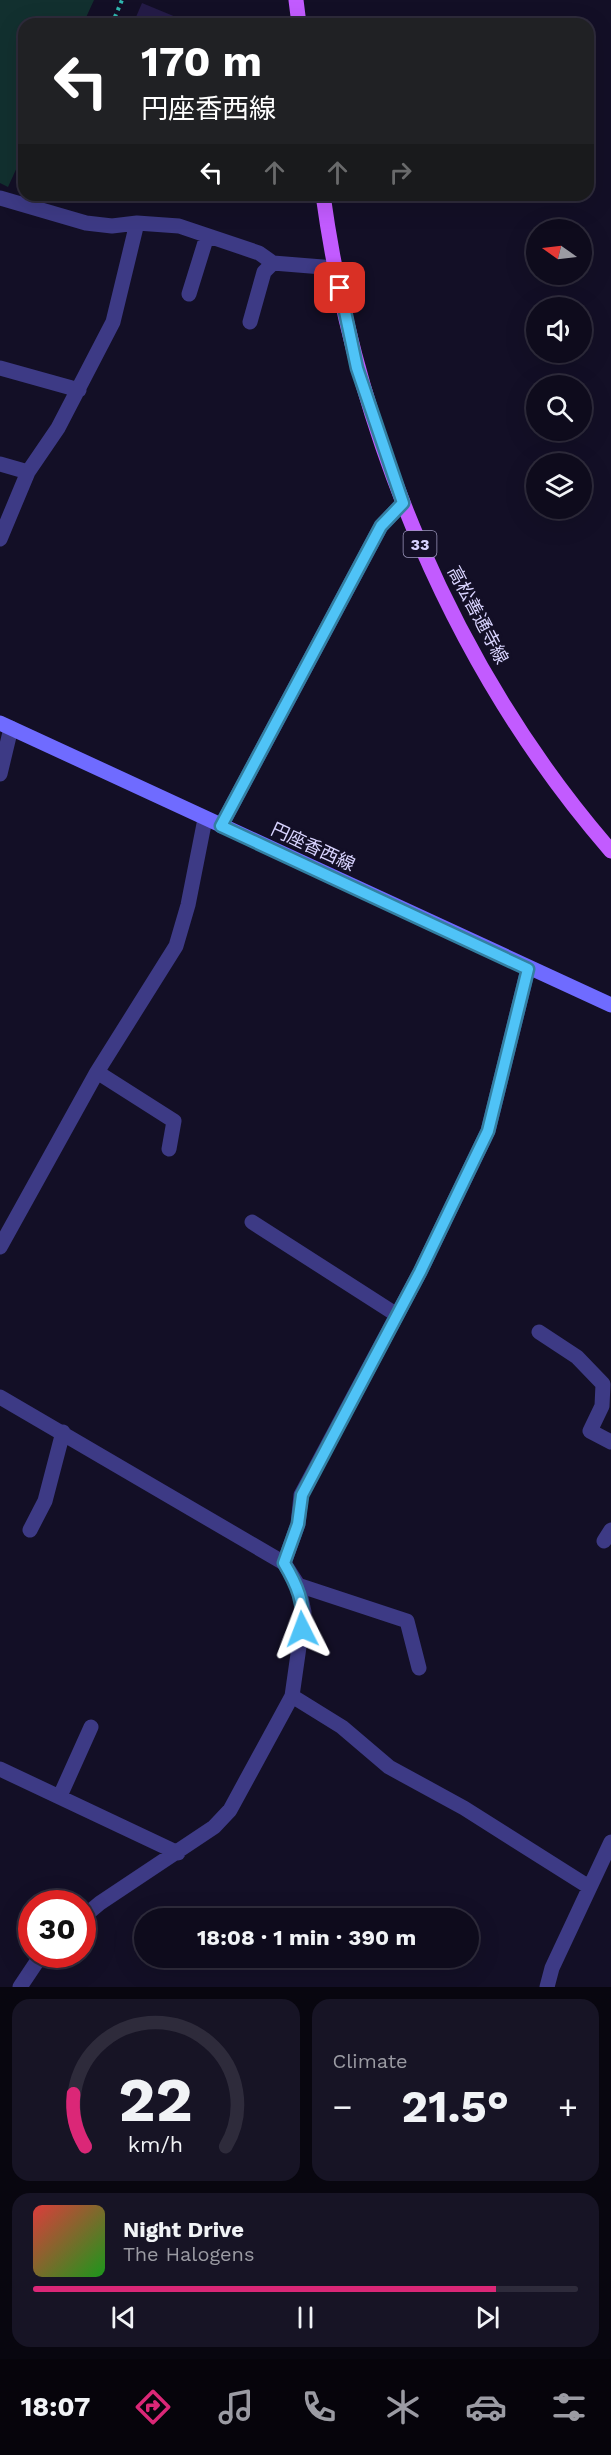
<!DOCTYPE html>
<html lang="en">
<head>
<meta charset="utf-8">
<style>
	body { margin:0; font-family:"Work Sans","Noto Sans JP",sans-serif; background:#171425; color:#f1f3f6; height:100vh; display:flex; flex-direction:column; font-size:22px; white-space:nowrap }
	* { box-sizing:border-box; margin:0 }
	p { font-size:20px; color:#9b9ba3 }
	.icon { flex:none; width:33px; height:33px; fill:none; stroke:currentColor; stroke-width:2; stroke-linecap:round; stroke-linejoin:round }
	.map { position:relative; height:1987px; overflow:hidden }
	.sheet { display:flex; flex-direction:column; gap:12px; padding:12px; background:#08060f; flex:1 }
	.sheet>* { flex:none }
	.top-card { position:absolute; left:18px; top:18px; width:576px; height:183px; border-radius:18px; box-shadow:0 6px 24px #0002,0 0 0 2px #2e2b3b; background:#202124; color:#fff; overflow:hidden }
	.needle { width:39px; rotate:284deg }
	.buttons { position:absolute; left:526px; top:219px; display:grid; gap:12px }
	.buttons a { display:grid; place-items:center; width:66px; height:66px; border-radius:50%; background:#0e0b1c; box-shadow:0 6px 24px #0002,0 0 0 2px #2e2b3b; font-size:30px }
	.speed { position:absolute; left:18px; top:1890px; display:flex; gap:12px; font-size:30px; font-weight:700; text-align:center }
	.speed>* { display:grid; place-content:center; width:78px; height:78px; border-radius:50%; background:#0e0b1c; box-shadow:0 6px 24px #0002,0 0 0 2px #2e2b3b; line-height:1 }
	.speed .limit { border:9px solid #d22; background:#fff; color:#111 }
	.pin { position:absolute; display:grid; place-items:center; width:51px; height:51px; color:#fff; margin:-26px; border-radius:12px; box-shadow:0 3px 9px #0006 }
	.me { position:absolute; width:66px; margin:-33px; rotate:357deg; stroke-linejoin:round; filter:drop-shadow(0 0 4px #0008) }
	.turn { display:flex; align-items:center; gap:21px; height:126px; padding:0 24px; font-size:27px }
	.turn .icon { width:78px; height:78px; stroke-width:2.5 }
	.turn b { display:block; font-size:42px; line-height:51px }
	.lanes { display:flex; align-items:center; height:57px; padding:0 24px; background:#0003; justify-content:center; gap:30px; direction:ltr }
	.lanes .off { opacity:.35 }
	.big { font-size:45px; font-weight:700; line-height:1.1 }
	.sheet .card { flex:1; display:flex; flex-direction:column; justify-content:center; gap:9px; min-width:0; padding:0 21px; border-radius:18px; background:#171425 }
	.sheet .dial { align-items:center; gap:0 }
	.dial svg { height:156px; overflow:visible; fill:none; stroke:#2e2b3b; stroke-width:7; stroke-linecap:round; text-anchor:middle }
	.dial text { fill:#f1f3f6; stroke:none }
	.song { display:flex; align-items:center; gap:18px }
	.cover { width:72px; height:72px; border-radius:9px; background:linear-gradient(135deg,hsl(0 70% 55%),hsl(120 70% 35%)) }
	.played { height:6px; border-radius:3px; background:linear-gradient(90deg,#db2777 85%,#2e2b3b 85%) }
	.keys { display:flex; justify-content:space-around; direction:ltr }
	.heat { display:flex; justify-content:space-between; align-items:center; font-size:33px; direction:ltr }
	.sheet .tiles { flex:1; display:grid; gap:12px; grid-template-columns:1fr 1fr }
	.card:last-child { grid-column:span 2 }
	.trip { position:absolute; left:134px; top:1908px; width:345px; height:60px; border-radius:30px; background:#0e0b1c; box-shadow:0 6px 24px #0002,0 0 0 2px #2e2b3b; font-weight:700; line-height:60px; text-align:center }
	.dock { display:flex; height:96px; justify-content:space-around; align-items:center; background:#06040b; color:#9b9ba3 }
	.dock .icon { width:42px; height:42px }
	.dock .current { color:#db2777 }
	.dock b { font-size:27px; color:#f1f3f6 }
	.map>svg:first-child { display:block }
	.park { fill:#12302f }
	.building { fill:#241b47 }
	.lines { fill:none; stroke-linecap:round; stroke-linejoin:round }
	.path { stroke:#2fb8b0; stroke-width:4; stroke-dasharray:3 4.5; stroke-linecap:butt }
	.street { stroke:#3d3a85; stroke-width:15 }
	.secondary { stroke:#6f6bff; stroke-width:15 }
	.primary { stroke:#c25bff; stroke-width:15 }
	.route-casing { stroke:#337fa1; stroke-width:15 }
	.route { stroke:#4fc3f7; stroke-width:10 }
	.labels { text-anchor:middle; stroke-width:6; stroke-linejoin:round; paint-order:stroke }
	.shield { fill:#130f26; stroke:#9e99be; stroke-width:1.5 }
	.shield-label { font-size:16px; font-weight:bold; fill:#d9d4ff }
	.street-label { font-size:18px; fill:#d9d4ff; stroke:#130f26 }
</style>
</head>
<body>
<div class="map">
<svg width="611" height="1987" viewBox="0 0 611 1987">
	<rect width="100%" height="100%" fill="#130f26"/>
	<!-- park -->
	<path class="park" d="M 0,0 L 94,0 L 83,24 L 24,24 L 24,152 L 8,187 L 0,183 Z"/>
	<!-- building -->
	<path class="building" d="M 142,3 L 188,22 L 191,16 L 211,24 L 133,24 Z"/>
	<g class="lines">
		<!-- path -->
		<path class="path" d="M 112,24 L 122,0"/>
		<!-- street -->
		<path class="street" d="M 0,198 L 86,223 L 112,226 L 137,223 L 179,226 L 259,253 L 273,263 L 335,268
			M 189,294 L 207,236
			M 250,322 L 264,272 L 273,263
			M 0,368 L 79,390
			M 0,464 L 28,472
			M 0,539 L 28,472 L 58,428 L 113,322 L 137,223
			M 0,774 L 11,728
			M 221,826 L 381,526 L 403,503
			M 97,1072 L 174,1121 L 169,1149
			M 252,1222 L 397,1315
			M 0,1247 L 97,1072 L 176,946 L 188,905 L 205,819
			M 539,1332 L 577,1357 L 603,1384 L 602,1406 L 590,1431 L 611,1442
			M 0,1397 L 284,1563
			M 30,1530 L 45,1501 L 63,1432
			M 604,1541 L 611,1530
			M 298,1585 L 407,1621 L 419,1668
			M 292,1696 L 342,1727 L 389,1767 L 464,1808 L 589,1887
			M 0,1769 L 178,1853
			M 60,1796 L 91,1727
			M 82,1918 L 100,1903 L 214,1827 L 230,1810 L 292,1696 L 304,1612 L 298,1585 L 284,1563 L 298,1524 L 301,1495 L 420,1272 L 488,1131 L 528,969
			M 20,1987 L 42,1954
			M 547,1987 L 552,1968 L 611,1842"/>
		<!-- secondary -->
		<path class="secondary" d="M 0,723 L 611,1005"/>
		<!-- primary -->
		<path class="primary" d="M 296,0 L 299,24
			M 323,195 C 356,433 453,669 611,851"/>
	</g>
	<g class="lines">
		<defs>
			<path id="route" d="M 302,1629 C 305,1603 297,1585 284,1563 L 298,1524 L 302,1495 L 420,1272 L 488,1131 L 528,969 L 221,826 L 381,526 L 403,503 L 357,368 L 340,288"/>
		</defs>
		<!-- route casing -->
		<use href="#route" class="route-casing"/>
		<!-- route -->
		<use href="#route" class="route"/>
	</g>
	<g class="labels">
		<!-- shield labels -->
		<rect class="shield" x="403.5" y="531" width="33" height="26" rx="4.5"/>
		<g class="shield-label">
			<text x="420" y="550">33</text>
		</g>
		<!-- street labels -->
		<g class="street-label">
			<text transform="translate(478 615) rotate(62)" y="6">高松善通寺線</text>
			<text transform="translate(313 847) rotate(25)" y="6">円座香西線</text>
		</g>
	</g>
</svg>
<div class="buttons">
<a><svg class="needle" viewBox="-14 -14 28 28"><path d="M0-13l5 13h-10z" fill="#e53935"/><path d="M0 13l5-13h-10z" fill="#9b9ba3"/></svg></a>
<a><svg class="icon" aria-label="sound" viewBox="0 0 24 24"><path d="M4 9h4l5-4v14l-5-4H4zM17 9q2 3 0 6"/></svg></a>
<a><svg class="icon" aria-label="search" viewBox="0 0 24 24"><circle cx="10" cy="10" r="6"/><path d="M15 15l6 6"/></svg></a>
<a><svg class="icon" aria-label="layers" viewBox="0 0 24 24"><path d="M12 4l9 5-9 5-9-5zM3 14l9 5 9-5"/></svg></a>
</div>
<div class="speed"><div class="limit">30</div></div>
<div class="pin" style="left:340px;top:288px;background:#d93025"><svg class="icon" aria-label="arrive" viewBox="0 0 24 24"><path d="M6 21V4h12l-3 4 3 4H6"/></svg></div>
<svg class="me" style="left:302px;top:1629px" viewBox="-20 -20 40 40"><path d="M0-17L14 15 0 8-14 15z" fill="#4fc3f7" stroke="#fff" stroke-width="4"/></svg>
<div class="trip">18:08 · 1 min · 390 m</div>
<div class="top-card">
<div class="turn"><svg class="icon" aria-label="left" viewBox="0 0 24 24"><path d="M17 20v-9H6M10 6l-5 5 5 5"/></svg><div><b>170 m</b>円座香西線</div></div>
<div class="lanes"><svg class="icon" aria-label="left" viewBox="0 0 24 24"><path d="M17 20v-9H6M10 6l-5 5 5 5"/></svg><svg class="icon off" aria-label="ahead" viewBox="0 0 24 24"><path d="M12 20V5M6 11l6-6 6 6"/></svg><svg class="icon off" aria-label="ahead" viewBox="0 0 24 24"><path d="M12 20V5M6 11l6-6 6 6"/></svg><svg class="icon off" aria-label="right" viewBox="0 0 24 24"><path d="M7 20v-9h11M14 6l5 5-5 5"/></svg></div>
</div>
</div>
<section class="sheet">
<div class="tiles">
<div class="card dial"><svg viewBox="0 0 100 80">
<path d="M14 69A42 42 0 1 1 86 69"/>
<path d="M14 69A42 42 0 0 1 8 42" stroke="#db2777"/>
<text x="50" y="56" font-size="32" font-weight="700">22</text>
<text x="50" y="72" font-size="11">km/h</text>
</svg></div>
<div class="card"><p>Climate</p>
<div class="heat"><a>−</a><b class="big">21.5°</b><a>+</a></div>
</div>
<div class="card">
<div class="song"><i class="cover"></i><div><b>Night Drive</b><p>The Halogens</p></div></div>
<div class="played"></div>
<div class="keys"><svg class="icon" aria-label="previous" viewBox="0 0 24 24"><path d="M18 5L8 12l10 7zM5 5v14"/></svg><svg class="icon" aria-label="pause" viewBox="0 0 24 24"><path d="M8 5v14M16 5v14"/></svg><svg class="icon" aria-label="next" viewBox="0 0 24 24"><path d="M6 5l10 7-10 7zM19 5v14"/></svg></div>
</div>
</div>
</section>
<nav class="dock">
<b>18:07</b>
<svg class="icon current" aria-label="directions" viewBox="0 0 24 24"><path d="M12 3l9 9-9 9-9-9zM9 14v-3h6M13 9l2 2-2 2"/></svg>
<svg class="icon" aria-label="music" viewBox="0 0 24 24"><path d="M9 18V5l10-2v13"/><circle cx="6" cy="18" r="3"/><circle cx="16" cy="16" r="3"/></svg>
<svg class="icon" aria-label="phone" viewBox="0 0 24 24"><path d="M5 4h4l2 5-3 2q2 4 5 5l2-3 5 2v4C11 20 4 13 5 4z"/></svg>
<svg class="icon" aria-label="climate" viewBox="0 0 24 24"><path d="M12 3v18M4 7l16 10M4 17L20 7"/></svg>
<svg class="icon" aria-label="car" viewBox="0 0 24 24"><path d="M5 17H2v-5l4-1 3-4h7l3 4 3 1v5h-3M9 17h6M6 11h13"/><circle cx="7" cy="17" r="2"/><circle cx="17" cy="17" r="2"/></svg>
<svg class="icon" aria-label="filters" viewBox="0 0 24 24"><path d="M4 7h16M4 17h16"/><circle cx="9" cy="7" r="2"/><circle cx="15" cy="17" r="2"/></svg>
</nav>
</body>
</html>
